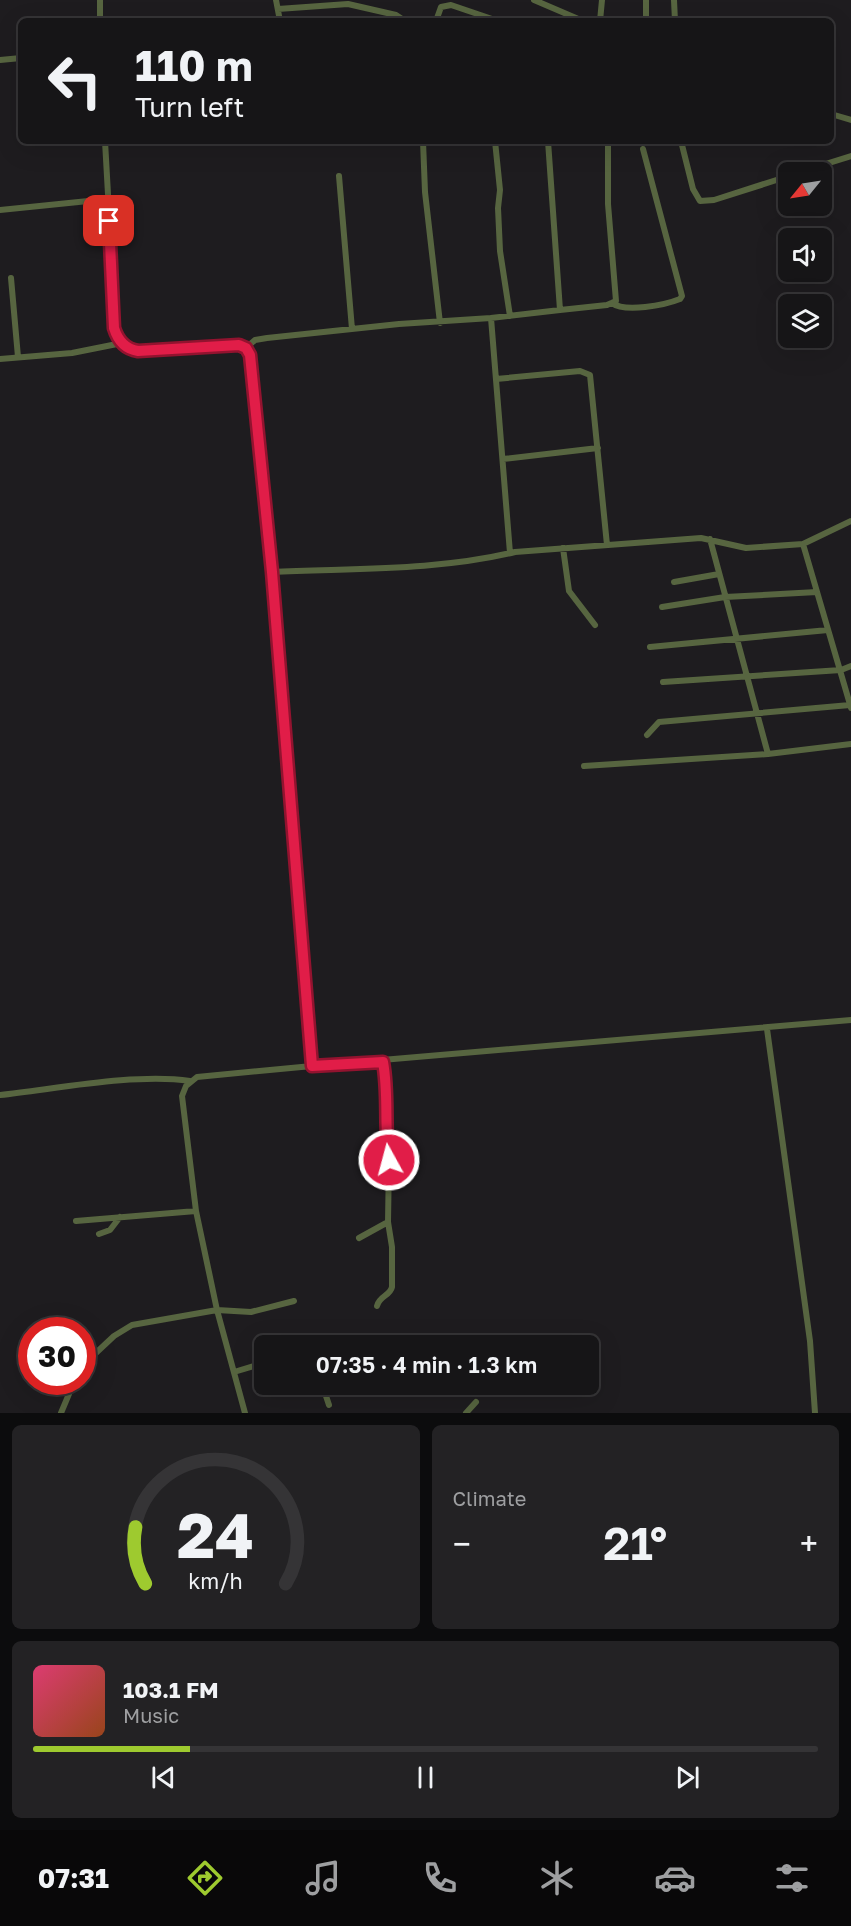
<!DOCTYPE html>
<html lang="en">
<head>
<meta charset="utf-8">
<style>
	body { margin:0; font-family:"Golos Text",sans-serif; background:#232224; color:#f1f3f6; height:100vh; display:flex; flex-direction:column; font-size:22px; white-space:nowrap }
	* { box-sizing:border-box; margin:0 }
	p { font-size:20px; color:#9e9fa1 }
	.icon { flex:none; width:33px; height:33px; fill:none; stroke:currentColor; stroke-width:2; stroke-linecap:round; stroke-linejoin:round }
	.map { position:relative; height:1413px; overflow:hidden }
	.panel { display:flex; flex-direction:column; gap:12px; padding:12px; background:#0c0c0d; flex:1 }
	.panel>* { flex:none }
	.banner { position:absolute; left:18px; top:18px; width:816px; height:126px; border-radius:9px; box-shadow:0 6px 24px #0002,0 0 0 2px #353436; background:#161517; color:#f1f3f6; overflow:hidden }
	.needle { width:39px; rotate:240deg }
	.fabs { position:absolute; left:778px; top:162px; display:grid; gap:12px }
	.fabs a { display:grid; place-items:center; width:54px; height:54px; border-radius:9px; background:#161517; box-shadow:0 6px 24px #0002,0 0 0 2px #353436; font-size:30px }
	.speed { position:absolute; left:18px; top:1317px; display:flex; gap:12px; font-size:30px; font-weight:700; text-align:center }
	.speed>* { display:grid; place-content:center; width:78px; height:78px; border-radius:50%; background:#161517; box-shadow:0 6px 24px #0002,0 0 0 2px #353436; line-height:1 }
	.speed .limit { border:9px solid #d22; background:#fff; color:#111 }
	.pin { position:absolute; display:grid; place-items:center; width:51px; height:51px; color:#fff; margin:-26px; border-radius:12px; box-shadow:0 3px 9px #0006 }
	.me { position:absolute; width:66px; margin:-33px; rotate:353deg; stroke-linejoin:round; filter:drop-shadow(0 0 4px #0008) }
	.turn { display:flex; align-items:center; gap:21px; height:126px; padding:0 18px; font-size:27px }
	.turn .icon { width:78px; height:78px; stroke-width:2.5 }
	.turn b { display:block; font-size:42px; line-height:51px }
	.big { font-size:45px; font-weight:600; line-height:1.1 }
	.panel .card { flex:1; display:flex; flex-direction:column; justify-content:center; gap:9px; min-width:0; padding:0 21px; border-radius:9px; background:#232224 }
	.panel .dial { align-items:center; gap:0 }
	.dial svg { height:156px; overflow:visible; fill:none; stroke:#353436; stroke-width:7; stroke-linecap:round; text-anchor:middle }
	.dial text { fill:#f1f3f6; stroke:none }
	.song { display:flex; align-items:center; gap:18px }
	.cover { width:72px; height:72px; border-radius:9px; background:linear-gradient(135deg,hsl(340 70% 55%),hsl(20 70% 35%)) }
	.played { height:6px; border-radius:3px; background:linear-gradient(90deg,#9eca2f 20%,#353436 20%) }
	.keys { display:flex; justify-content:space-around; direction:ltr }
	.heat { display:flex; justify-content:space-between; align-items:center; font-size:33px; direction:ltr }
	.panel .tiles { flex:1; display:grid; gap:12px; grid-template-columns:1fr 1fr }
	.card:last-child { grid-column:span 2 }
	.trip { position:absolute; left:254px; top:1335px; width:345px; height:60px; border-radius:9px; background:#161517; box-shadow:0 6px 24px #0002,0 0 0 2px #353436; font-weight:600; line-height:60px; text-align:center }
	.dock { display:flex; height:96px; justify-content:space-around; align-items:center; background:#090809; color:#9e9fa1 }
	.dock .icon { width:42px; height:42px }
	.dock .active { color:#9eca2f }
	.dock b { font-size:27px; color:#f1f3f6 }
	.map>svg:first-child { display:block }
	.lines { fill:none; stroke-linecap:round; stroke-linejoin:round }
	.street { stroke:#576540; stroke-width:6 }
	.route-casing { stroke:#92132f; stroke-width:15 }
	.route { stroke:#e11d48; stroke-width:10 }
</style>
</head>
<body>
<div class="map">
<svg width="851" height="1413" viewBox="0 0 851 1413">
	<rect width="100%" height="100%" fill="#1e1c1f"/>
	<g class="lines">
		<!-- street -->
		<path class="street" d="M 100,0 L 100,21
			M 276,0 L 280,21
			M 534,0 L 583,21
			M 646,0 L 646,21
			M 674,0 L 675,21
			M 278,9 L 348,4 L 396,15 L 405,21
			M 436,21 L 441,7 L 451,5 L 498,21
			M 600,21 L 602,0
			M 0,60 L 21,58
			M 831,114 L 851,120
			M 105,141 L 116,336 L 130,350 L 138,351 L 239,345 L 246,348 L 251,363 L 272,572 L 312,1066 L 197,1077 L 186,1086 L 182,1096 L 196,1211 L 217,1310 L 245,1413
			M 423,141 L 425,192 L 440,323
			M 495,141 L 500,190 L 498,208 L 500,251 L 510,316
			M 681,141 L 693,189 L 700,201 L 714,200 L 789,176
			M 800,172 L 851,156
			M 339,176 L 352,329
			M 0,210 L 108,199
			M 11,278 L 18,357
			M 612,303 C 625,313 665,305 680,299 L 682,296 L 643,149
			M 560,310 L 607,305 L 616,301 L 608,204 L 608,141
			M 491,318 L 560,310 L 548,141
			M 246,348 L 255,340 L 267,338 L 399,324 L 491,318 L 510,553
			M 0,359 L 72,353 L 122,343
			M 496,379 L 580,371 L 590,375 L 607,545
			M 503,459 L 598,448
			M 710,539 L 768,754
			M 803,544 L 851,708
			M 563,548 L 569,591 L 595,625
			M 272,572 C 353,568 437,571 515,552 L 701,538 L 746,548 L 803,544 L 851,521
			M 674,582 L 719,574
			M 662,607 L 725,597 L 817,592
			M 650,647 L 828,630
			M 663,682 L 841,670 L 851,666
			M 647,735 L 659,722 L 850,705
			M 584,766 L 768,754 L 851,744
			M 767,1029 L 810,1341 L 815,1413
			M 312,1066 L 851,1020
			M 0,1095 C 56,1089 135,1073 190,1081
			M 76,1221 L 196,1211
			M 99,1234 L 110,1230 L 120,1217
			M 359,1238 L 388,1222
			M 377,1306 C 379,1296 390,1296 392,1287 L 392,1247 L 388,1222 L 389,1160 L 385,1130 L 388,1099 L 383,1062
			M 82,1366 L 114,1336 L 132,1325 L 217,1310 L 251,1312 L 294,1301
			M 234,1372 L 264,1363
			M 322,1384 L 329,1405
			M 61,1413 L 74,1382
			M 466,1413 L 476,1402"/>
	</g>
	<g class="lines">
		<defs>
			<path id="route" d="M 109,221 L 114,328 C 118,341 125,349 138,351 L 239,345 L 246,348 L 250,355 L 272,572 L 312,1066 L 383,1062 C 389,1095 384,1127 389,1160"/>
		</defs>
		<!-- route casing -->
		<use href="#route" class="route-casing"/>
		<!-- route -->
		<use href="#route" class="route"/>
	</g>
</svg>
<div class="fabs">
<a><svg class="needle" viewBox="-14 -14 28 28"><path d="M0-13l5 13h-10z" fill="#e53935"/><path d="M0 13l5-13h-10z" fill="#9e9fa1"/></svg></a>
<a><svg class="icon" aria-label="sound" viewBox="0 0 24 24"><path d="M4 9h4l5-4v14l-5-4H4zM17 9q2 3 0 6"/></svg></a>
<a><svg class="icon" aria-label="layers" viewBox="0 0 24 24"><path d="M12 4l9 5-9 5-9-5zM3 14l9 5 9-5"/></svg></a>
</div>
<div class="speed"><div class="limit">30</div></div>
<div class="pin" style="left:109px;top:221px;background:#d93025"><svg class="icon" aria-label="arrive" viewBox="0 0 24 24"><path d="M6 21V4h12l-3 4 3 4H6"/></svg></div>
<svg class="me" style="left:389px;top:1160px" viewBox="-20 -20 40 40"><circle r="17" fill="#e11d48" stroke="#fff" stroke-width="3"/><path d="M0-11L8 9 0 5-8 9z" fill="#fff"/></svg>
<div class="trip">07:35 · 4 min · 1.3 km</div>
<div class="banner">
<div class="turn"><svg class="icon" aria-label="left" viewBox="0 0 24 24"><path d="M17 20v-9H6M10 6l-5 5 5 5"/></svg><div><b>110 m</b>Turn left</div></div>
</div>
</div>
<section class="panel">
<div class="tiles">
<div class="card dial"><svg viewBox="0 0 100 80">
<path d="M14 69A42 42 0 1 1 86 69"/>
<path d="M14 69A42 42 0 0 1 9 40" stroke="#9eca2f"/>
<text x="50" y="56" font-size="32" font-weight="700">24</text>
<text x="50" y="72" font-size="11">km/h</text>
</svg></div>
<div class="card"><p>Climate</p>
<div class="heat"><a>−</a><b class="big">21°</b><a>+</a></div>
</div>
<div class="card">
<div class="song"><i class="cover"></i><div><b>103.1 FM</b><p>Music</p></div></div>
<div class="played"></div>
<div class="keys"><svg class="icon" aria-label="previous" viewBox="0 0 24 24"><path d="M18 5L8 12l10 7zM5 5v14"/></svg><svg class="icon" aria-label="pause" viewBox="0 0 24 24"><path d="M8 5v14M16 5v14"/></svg><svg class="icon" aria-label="next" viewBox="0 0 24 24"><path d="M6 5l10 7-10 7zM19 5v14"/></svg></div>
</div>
</div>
</section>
<nav class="dock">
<b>07:31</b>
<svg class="icon active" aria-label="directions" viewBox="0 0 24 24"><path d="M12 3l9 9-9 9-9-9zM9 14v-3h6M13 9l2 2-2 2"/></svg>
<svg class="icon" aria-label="music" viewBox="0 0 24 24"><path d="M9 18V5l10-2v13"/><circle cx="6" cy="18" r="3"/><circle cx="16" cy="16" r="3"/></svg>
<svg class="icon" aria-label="phone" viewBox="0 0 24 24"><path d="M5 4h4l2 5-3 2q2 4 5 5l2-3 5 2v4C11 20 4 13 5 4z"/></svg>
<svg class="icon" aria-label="climate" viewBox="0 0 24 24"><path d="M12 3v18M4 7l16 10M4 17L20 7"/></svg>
<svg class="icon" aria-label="car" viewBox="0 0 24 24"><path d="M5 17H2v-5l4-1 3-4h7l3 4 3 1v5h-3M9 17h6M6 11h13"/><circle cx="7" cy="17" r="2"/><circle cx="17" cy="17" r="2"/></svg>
<svg class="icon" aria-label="filters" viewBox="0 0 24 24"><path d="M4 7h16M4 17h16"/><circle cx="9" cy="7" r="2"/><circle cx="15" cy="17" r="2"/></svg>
</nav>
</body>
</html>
